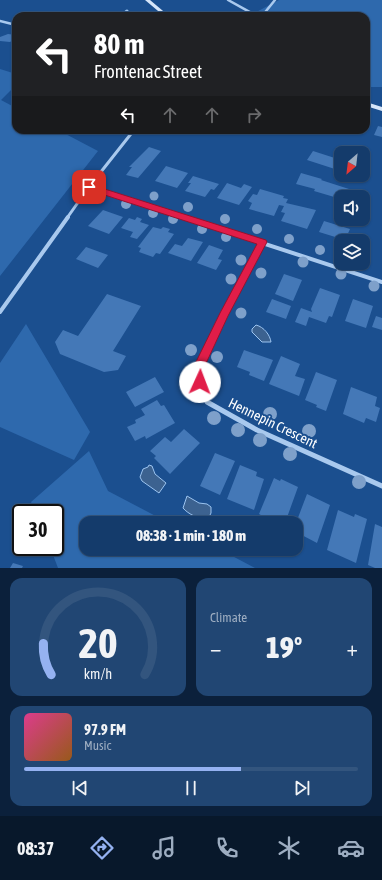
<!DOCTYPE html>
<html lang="en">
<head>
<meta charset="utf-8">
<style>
	body { margin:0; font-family:"Asap Condensed",sans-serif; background:#214673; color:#f1f3f6; height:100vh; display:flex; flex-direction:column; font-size:15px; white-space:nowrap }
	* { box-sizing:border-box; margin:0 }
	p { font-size:13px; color:#9dadc1 }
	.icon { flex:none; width:22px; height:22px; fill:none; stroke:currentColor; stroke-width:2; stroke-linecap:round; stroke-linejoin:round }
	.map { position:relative; height:568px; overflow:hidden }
	.panel { display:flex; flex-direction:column; gap:10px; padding:10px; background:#0b203b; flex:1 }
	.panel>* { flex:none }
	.top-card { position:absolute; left:12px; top:12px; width:358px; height:122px; border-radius:12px; box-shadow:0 1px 3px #0004,0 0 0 1px #33557e; background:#202124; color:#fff; overflow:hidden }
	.needle { width:26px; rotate:208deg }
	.fabs { position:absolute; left:334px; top:146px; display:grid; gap:8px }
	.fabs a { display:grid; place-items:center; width:36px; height:36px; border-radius:8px; background:#143b6b; box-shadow:0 1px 3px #0004,0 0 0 1px #33557e; font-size:20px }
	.speed { position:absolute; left:12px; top:504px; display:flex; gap:8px; font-size:20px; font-weight:700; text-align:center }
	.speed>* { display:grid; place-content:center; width:52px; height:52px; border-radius:50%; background:#143b6b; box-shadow:0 1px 3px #0004,0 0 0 1px #33557e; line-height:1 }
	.speed .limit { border:2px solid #111; border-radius:6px; background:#fff; color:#111 }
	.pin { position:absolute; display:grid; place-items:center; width:34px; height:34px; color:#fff; margin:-17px; border-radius:8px; box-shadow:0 2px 6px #0006 }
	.me { position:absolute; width:44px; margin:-22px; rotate:2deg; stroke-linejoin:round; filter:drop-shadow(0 0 3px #0008) }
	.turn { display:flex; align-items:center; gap:14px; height:84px; padding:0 16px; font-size:18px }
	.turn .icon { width:52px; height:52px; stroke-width:2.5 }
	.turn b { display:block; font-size:28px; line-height:34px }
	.lanes { display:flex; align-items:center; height:38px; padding:0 16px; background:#0003; justify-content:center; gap:20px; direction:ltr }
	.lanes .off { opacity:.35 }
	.big { font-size:30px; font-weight:800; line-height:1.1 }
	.panel .card { flex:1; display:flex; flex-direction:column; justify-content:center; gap:6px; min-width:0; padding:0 14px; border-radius:12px; background:#214673 }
	.panel .dial { align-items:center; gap:0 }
	.dial svg { height:104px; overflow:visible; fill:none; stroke:#33557e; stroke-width:7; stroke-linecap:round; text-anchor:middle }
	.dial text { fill:#f1f3f6; stroke:none }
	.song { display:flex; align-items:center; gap:12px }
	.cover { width:48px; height:48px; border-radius:6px; background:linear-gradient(135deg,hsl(330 70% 55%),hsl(30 70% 35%)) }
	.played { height:4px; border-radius:2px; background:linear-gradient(90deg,#95b2f1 65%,#33557e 65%) }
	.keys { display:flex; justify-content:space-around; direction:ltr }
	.heat { display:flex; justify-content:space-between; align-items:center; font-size:22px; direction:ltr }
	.panel .tiles { flex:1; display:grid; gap:10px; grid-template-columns:1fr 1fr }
	.card:last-child { grid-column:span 2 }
	.trip { position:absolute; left:79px; top:516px; width:224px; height:40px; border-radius:12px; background:#143b6b; box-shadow:0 1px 3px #0004,0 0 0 1px #33557e; font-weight:800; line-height:40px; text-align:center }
	.tab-bar { display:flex; height:64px; justify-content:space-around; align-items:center; background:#08182b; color:#9dadc1 }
	.tab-bar .icon { width:28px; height:28px }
	.tab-bar .current { color:#95b2f1 }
	.tab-bar b { font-size:18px; color:#f1f3f6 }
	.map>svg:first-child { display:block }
	.green { fill:#2e69ad }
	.water { fill:#3c6290; stroke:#9cc4f0 }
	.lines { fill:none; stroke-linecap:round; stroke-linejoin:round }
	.stream { stroke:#9cc4f0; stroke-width:3 }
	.building { fill:#4478b7 }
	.street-far3 { stroke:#a9c9ee; stroke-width:2.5 }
	.street-far2 { stroke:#a9c9ee; stroke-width:3 }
	.street-far1 { stroke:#a9c9ee; stroke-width:4 }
	.street { stroke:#a9c9ee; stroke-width:5 }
	.secondary { fill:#d6e6fa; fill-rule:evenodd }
	.tree { fill:#7ea0ca }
	.route { fill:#e11d48; stroke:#92132f }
	.labels { text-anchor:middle; stroke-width:4; stroke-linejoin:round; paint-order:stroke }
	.street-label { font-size:14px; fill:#fff; stroke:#1b4f8f }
</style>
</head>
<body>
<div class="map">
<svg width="382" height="568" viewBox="0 0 382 568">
	<rect width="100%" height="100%" fill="#1b4f8f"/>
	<!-- green -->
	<path class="green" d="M 279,0 L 382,0 L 382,87 L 366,87 L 366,16 L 249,16 Z
		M 0,69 L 16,74 L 16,85 L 1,100 L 16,108 L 16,130 L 58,130 L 98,151 L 0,276 Z
		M 26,324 L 90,432 L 74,460 L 0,427 L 0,363 Z
		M 89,451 L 108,491 L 169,523 L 86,523 L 86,549 L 219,549 L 255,568 L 58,568 L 50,547 L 55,547 L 55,513 L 36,513 L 31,502 Z"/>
	<!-- water -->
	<path class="water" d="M 256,325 C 264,327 270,335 271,342 L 262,342 L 252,332 L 252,329 Z
		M 149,465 L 152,466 L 155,474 L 166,483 L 159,493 L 142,481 L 140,477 L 143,469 L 148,467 Z
		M 187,496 L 199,503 L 207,504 L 211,507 L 211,513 L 208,519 C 200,520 188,514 183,508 Z"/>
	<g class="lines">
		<!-- stream -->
		<path class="stream" d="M 121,16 L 127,11"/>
	</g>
	<!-- building -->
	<path class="building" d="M 8,34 L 16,35 L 14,37 L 16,38 L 10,42 L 0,41 L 0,37 Z
		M 378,126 L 382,127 L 382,137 L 374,135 Z
		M 149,147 L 161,151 L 138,178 L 126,175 L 132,167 L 129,167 Z
		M 313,151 L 341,160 L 341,171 L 307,160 Z
		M 166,166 L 188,173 L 177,188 L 155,181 Z
		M 301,173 L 322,179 L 321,180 L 349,189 L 346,197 L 341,197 L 341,199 L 314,191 L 315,189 L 296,184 Z
		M 193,176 L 219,184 L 214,190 L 211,189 L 205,197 L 185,191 L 191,183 L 188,183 Z
		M 227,183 L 241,188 L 244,184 L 252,187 L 239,205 L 217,198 Z
		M 260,189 L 284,196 L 283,198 L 288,199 L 286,203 L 316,210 L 307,229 L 281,221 L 285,213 L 281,212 L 284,206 L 279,205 L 274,216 L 249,209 L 252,203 L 248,201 L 253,194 L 257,195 Z
		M 103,210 L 123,217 L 109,234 L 88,226 Z
		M 137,217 L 142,219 L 140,222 L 149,225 L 137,239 L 130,237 L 133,232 L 121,228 L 129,218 L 135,220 Z
		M 324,221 L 350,229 L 345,240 L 319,232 Z
		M 153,227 L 161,229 L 163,227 L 170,229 L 168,232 L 174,234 L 160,254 L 156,253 L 153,257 L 139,252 L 141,248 L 138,247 Z
		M 188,238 L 203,242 L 191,261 L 168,253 L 175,244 L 182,246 Z
		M 209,245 L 223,250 L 218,259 L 222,260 L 216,270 L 197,263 Z
		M 86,247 L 108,255 L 98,268 L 76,259 Z
		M 284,274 L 302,280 L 293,301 L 275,294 Z
		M 320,288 L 340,295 L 332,317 L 329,316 L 326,323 L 309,317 L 306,326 L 295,322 L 301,308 L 312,312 L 311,309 Z
		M 107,294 L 141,306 L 113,351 L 126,356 L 118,370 L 104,372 L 60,354 L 55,342 L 63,330 L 78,336 Z
		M 272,299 L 291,306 L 286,319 L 266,312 Z
		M 353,299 L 373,306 L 366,328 L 345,321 Z
		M 376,316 L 382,318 L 382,330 L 372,327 Z
		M 244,350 L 273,360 L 264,381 L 249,375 L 250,372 L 237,367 Z
		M 281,356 L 300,364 L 295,376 L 305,379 L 299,396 L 269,384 Z
		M 316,372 L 337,380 L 326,411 L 316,407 L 317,405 L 305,400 Z
		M 155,377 L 164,392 L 135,407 L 126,392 Z
		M 351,387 L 377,397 L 375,406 L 380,408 L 376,422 L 366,418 L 364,423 L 343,414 Z
		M 157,400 L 161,406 L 164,405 L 175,423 L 146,439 L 145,436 L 135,441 L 127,427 L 136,423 L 135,420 L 145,415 L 141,409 Z
		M 184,429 L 200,443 L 170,474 L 154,458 L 156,456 L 150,451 L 165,437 L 171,442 Z
		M 215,453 L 235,461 L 220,495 L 200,486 Z
		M 240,465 L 257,472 L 256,476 L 264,479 L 254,510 L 227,499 Z
		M 274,478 L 280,481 L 281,479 L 298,487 L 285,523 L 276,523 L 259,514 Z
		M 307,494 L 330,505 L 317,543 L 296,532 L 296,523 Z
		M 338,510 L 354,517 L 355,514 L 367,519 L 356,563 L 327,550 Z
		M 375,524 L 382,527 L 382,568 L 375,568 L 368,565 Z
		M 13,563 L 23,566 L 22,568 L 10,568 Z"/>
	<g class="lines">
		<!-- street-far3 -->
		<path class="street-far3" d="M 228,0 L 257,16
			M 262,16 L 275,0
			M 0,21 L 16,25"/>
		<!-- street-far2 -->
		<path class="street-far2" d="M 89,187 L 185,218
			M 67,218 L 89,187 L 134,130"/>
		<!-- street-far1 -->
		<path class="street-far1" d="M 182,217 L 382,282
			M 0,312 L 68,217
			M 198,373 L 224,316 L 262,242"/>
		<!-- street -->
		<path class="street" d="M 197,372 L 207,402 L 257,430 L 382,486"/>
		<!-- secondary -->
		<path class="secondary" d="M 145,0 L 150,0 L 169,16 L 164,16 Z
			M 366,102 L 382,107 L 382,111 L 366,106 Z"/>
	</g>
	<!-- trees -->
	<g class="tree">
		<circle cx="154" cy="196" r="4.5"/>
		<circle cx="126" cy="204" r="5"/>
		<circle cx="188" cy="207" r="5"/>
		<circle cx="153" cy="213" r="5"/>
		<circle cx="173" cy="219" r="5"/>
		<circle cx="225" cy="219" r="5"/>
		<circle cx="202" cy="229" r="5"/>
		<circle cx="257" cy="229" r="5"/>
		<circle cx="226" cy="237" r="5"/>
		<circle cx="289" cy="239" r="5"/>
		<circle cx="320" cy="250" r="5"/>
		<circle cx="241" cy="260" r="5.5"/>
		<circle cx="303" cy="262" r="5.5"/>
		<circle cx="261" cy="273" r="5.5"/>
		<circle cx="341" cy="274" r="5.5"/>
		<circle cx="231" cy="279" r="5.5"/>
		<circle cx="374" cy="286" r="5.5"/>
		<circle cx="241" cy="313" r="5.5"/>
		<circle cx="191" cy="350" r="6"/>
		<circle cx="217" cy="357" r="6"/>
		<circle cx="188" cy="375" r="6"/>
		<circle cx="196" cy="397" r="6"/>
		<circle cx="270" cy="414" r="7"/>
		<circle cx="214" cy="418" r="7"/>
		<circle cx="238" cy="430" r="7"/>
		<circle cx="309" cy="431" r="7"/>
		<circle cx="260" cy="440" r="7"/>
		<circle cx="290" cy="454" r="7"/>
		<circle cx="359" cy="482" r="7"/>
	</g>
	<!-- route -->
	<path class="route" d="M 86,185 L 92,185 L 266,240 L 267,242 L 228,316 L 202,372 L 205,382 L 204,385 L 200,386 L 196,385 L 191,372 L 220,313 L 257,244 L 86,189 Z"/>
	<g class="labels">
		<!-- street labels -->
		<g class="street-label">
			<text transform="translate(273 423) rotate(26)" y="5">Hennepin Crescent</text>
		</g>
	</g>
</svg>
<div class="fabs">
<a><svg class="needle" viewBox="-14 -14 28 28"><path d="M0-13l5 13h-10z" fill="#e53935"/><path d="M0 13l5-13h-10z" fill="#9dadc1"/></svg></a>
<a><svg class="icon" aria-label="sound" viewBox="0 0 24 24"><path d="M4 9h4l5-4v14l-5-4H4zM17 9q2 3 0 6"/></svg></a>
<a><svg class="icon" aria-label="layers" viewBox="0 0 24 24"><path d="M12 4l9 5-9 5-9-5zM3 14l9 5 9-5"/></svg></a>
</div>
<div class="speed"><div class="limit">30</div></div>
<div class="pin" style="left:89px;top:187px;background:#d93025"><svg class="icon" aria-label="arrive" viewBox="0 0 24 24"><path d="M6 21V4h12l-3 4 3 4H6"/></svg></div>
<svg class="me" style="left:200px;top:382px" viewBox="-20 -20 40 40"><circle r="19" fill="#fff"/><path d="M0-13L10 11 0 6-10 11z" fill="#e11d48"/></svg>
<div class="trip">08:38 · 1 min · 180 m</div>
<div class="top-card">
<div class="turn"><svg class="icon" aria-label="left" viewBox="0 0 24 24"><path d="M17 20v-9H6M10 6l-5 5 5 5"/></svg><div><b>80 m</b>Frontenac Street</div></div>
<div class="lanes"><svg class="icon" aria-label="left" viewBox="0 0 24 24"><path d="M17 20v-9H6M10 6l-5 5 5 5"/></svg><svg class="icon off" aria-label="ahead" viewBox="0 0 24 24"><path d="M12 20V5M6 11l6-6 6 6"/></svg><svg class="icon off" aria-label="ahead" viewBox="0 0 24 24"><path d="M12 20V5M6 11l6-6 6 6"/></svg><svg class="icon off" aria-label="right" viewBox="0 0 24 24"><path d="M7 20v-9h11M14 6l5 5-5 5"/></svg></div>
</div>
</div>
<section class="panel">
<div class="tiles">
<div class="card dial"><svg viewBox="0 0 100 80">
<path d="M14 69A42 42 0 1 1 86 69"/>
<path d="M14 69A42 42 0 0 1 8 45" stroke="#95b2f1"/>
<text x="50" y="56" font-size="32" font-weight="700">20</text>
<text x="50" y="72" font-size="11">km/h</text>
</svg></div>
<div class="card"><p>Climate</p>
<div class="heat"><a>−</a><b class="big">19°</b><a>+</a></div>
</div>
<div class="card">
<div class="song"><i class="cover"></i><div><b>97.9 FM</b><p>Music</p></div></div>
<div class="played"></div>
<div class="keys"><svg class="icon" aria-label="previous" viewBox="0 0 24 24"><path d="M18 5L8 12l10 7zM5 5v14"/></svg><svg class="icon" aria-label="pause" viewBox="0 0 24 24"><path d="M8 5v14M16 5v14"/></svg><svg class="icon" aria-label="next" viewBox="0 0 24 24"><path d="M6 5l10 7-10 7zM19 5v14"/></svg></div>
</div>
</div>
</section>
<nav class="tab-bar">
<b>08:37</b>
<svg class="icon current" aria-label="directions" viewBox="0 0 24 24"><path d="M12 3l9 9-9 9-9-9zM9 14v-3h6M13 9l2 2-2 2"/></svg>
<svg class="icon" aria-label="music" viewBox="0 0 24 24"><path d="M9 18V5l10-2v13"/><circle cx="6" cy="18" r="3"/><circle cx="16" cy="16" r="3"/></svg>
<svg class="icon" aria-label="phone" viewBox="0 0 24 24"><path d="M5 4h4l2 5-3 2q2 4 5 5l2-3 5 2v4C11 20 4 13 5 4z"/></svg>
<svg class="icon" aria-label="climate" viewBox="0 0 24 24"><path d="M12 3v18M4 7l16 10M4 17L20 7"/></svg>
<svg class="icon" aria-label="car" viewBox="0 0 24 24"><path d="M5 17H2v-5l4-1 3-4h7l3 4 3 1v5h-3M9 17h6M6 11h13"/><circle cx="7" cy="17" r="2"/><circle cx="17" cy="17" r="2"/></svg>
</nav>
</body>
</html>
